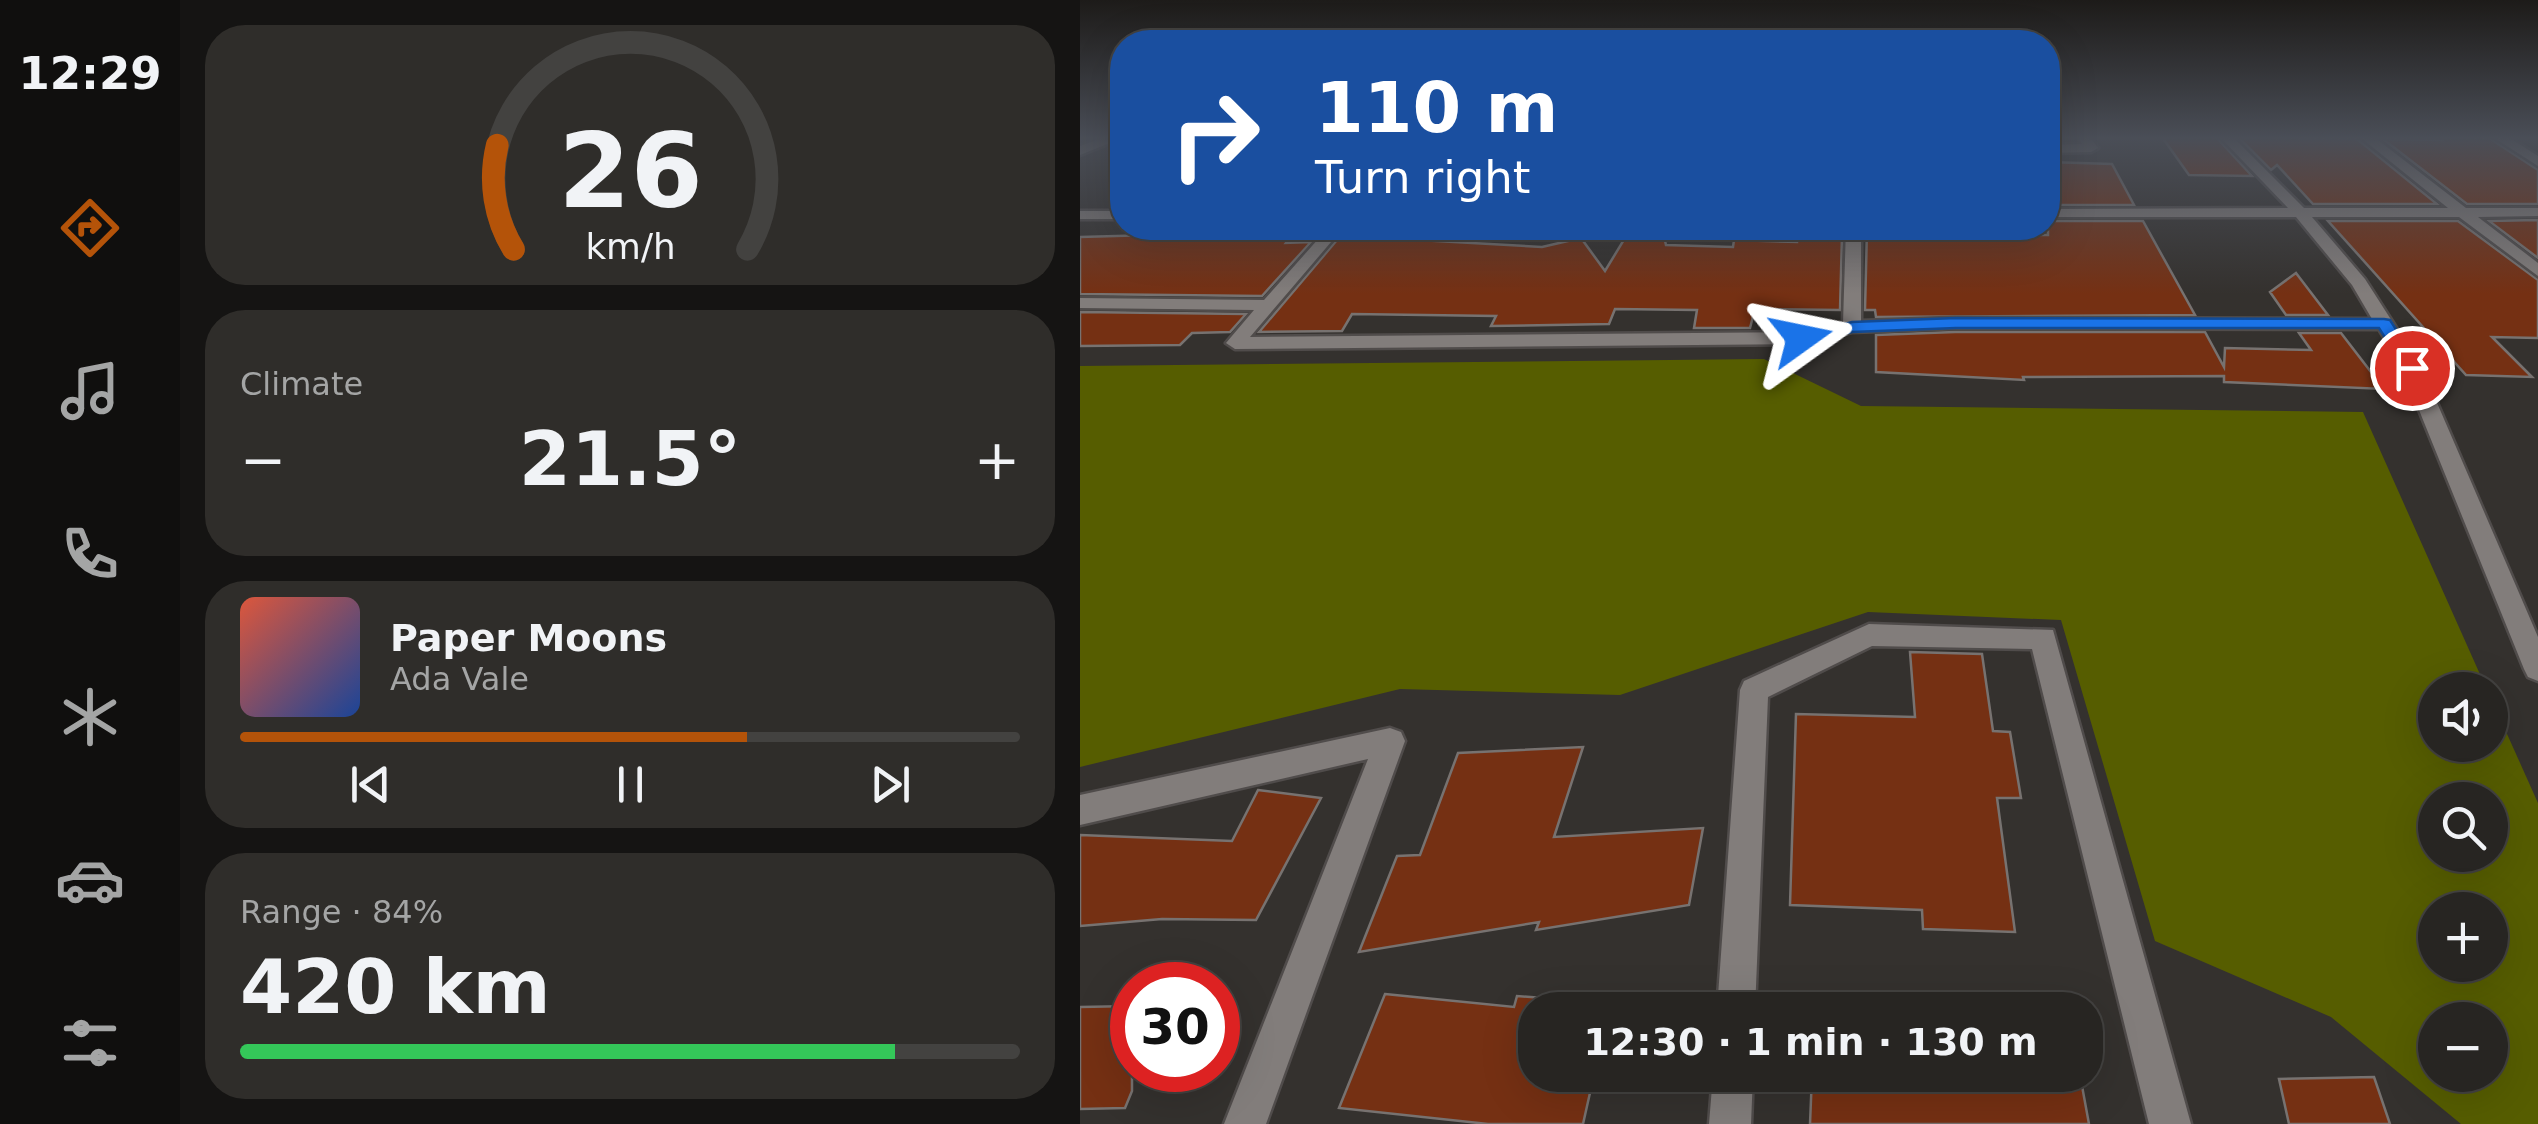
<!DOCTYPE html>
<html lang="en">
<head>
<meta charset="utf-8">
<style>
	body { margin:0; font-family:"DejaVu Sans",sans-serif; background:#2f2d2a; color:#f1f3f6; height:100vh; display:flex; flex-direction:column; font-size:38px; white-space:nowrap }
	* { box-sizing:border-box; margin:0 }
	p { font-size:32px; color:#a4a5a5 }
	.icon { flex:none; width:55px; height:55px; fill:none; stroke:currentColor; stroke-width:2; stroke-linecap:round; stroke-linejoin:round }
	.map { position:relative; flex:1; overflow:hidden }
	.drawer { display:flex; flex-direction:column; gap:25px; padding:25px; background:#151413; width:900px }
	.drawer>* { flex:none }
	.hud { position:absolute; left:30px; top:30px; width:950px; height:210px; border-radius:40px; box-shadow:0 10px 40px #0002,0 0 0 2px #434240; background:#1a4fa0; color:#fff; overflow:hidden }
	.buttons { position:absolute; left:1338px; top:672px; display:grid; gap:20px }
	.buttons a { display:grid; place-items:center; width:90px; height:90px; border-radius:50%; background:#272522; box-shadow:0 10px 40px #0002,0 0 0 2px #434240; font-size:50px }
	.speed { position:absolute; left:30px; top:962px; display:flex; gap:20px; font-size:50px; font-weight:700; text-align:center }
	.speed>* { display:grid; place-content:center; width:130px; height:130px; border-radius:50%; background:#272522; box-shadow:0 10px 40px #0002,0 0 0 2px #434240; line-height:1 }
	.speed .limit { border:15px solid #d22; background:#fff; color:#111 }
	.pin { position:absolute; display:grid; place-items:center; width:85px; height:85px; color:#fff; margin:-42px; border:5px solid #fff; border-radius:50%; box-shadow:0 2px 10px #0007 }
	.me { position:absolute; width:110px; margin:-55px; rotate:78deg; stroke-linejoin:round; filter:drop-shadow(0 0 8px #0008) }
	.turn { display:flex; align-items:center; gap:35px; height:210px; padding:0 40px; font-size:45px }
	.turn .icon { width:130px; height:130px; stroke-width:2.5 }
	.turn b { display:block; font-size:70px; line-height:85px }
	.big { font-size:75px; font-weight:700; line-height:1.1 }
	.drawer .card { flex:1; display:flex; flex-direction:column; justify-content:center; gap:15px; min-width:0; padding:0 35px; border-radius:40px; background:#2f2d2a }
	.drawer .dial { align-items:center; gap:0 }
	.dial svg { height:260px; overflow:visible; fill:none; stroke:#434240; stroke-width:7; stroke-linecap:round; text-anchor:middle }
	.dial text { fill:#f1f3f6; stroke:none }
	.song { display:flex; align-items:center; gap:30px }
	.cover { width:120px; height:120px; border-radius:15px; background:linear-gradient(135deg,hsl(10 70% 55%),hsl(220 70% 35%)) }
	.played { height:10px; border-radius:5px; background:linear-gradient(90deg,#b45309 65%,#434240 65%) }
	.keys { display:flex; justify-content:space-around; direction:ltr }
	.heat { display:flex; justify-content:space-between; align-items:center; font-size:55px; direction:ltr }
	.charge { height:15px; border-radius:8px; background:linear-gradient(90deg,#34c759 84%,#434240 0) }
	.trip { position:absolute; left:438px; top:992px; width:585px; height:100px; border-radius:40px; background:#272522; box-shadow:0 10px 40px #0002,0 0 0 2px #434240; font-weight:700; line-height:100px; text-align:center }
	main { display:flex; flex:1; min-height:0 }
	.menu { display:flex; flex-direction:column; width:180px; justify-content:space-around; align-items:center; background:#100f0e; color:#a4a5a5 }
	.menu .icon { width:70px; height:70px }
	.menu .selected { color:#b45309 }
	.menu b { font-size:45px; color:#f1f3f6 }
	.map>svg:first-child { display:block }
	.green { fill:#565d00; fill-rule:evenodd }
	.building { fill:#753013; stroke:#777270; stroke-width:2.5 }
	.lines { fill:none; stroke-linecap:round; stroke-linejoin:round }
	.minor-casing { stroke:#504c4b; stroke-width:5 }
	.minor { fill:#827d7b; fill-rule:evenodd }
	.route { fill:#1a73e8; stroke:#114b97; stroke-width:2.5 }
</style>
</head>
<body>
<main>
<nav class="menu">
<b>12:29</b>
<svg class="icon selected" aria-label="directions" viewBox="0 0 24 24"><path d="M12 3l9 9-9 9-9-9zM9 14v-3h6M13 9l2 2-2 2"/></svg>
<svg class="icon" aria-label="music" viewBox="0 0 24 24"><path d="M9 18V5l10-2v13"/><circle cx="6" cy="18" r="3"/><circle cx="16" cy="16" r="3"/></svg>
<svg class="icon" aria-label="phone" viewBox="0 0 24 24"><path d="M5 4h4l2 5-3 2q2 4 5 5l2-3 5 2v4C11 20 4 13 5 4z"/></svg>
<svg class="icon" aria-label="climate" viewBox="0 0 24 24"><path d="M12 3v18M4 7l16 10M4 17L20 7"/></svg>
<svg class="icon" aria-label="car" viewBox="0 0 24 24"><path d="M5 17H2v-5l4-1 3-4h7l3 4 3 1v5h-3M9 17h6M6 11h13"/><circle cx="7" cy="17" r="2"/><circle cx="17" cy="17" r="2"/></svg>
<svg class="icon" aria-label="filters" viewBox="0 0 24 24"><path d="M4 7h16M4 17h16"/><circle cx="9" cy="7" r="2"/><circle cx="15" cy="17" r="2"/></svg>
</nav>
<section class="drawer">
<div class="card dial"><svg viewBox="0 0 100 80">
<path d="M14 69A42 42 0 1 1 86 69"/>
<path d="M14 69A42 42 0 0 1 9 37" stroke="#b45309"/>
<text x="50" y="56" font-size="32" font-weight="700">26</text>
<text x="50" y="72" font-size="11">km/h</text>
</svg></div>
<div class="card"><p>Climate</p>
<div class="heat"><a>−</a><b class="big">21.5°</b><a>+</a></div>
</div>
<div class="card">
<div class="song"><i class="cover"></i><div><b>Paper Moons</b><p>Ada Vale</p></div></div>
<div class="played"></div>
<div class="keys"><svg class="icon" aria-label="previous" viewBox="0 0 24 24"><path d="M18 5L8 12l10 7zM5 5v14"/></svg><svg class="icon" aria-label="pause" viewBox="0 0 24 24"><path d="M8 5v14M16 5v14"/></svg><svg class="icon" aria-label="next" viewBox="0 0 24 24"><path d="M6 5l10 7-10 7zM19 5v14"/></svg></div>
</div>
<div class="card"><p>Range · 84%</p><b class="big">420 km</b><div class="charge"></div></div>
</section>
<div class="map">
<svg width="1458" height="1124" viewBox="0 0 1458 1124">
	<rect width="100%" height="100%" fill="#34312e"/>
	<!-- green -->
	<path class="green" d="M 684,359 L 781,406 L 1283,412 L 1407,690 L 1355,690 L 1355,745 L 1410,745 L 1410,696 L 1458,803 L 1458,1124 L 1381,1124 L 1251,1017 L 1075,941 L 981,620 L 788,612 L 540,695 L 320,689 L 0,767 L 0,366 ZM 1355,800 L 1410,800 L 1410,855 L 1355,855 ZM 1355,910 L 1410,910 L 1410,965 L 1355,965 ZM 1355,1020 L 1410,1020 L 1410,1075 L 1355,1075 Z"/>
	<!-- building -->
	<path class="building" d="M 1082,137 L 1136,137 L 1172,176 L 1109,175 Z
		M 1158,137 L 1277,139 L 1357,204 L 1233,204 L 1197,165 L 1191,170 Z
		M 1357,137 L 1409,138 L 1458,170 L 1458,204 L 1387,204 L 1303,139 L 1361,140 Z
		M 968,162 L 1032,164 L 1054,205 L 968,205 Z
		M 1458,220 L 1458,258 L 1409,221 Z
		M 968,221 L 1063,221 L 1115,315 L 796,317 L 795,310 L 785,310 L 787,229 L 837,230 L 837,234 L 968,235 Z
		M 1248,221 L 1378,221 L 1458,280 L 1458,338 L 1412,337 L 1452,377 L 1386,375 Z
		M 583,232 L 586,245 L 653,247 L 654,240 L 717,242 L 717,233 L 762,235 L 760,310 L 675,309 L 670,328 L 614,328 L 617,310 L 535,309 L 529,324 L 411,326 L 416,316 L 272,314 L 262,331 L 179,332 L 257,240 L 302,238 L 462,247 L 501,238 L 525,271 L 548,233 Z
		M 143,233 L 139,237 L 212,235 L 206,243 L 231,242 L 182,296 L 0,294 L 0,237 Z
		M 1216,273 L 1248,315 L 1206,315 L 1190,292 Z
		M 0,312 L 166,314 L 150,332 L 112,333 L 100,345 L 0,346 Z
		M 875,332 L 1125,332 L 1144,367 L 1145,348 L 1231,350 L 1219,333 L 1261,333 L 1304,389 L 1144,382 L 1144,376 L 943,377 L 944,380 L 796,372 L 796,335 Z
		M 830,652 L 902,654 L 913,731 L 930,732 L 941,798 L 917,798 L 935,932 L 843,929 L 842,910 L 710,905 L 716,714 L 835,717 Z
		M 503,747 L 474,837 L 623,828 L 609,905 L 456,930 L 459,922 L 279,952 L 317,856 L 340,855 L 378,753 Z
		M 178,790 L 241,798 L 176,920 L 82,919 L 0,926 L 0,835 L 152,841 Z
		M 305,994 L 434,1007 L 437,996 L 529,1003 L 528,1010 L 455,1010 L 455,1075 L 514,1075 L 503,1124 L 408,1124 L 259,1108 Z
		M 52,1006 L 52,1091 L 45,1108 L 0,1109 L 0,1007 Z
		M 732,1075 L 1000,1075 L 1009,1124 L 730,1124 Z
		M 1294,1077 L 1310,1124 L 1209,1124 L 1199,1079 Z"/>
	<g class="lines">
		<defs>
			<path id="minor" d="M 25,137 L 42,138 L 0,155 L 0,146 Z
				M 998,137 L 1010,137 L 1018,148 L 1011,152 L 968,153 L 968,145 L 1002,144 Z
				M 1140,137 L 1153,137 L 1224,208 L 1368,208 L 1280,137 L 1294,137 L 1386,208 L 1458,208 L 1458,216 L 1398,217 L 1458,263 L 1458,276 L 1379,217 L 1232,217 L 1285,279 L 1342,368 L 1458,637 L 1458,681 L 1448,677 L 1444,669 L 1322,368 L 1299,329 L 875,328 L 772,332 L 721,344 L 155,349 L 146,343 L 174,310 L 0,308 L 0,298 L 184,300 L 248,228 L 263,228 L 170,337 L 721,332 L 763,323 L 766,228 L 781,228 L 781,321 L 875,318 L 1292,319 L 1272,285 L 1216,217 L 968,217 L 968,209 L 1208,208 Z
				M 1413,137 L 1428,137 L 1458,156 L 1458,166 Z
				M 0,211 L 42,211 L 42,219 L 0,219 Z
				M 789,624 L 973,630 L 1111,1124 L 1069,1124 L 952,649 L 792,646 L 688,697 L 675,1010 L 637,1010 L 660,690 L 664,681 Z
				M 310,728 L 321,732 L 325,741 L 186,1124 L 144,1124 L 288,759 L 0,825 L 0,795 Z
				M 633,1075 L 673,1075 L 671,1124 L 629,1124 Z"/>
		</defs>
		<!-- minor casing -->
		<use href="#minor" class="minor-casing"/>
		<!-- minor -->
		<use href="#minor" class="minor"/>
	</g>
	<!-- sky -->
	<linearGradient id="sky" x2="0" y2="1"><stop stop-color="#1d1b19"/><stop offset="0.47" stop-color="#4a4e57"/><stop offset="1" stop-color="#4a4e57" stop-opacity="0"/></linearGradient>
	<rect width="1458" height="294" fill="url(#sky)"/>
	<!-- route -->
	<path class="route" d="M 876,318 L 1304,319 L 1310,320 L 1341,368 L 1332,373 L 1326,371 L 1299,328 L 876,328 L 772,332 L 721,343 L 713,338 L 772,322 Z"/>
</svg>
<div class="buttons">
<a><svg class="icon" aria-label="sound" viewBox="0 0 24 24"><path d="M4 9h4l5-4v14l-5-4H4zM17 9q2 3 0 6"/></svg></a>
<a><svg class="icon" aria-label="search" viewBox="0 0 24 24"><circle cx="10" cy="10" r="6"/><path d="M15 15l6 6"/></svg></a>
<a>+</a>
<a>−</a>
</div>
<div class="speed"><div class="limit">30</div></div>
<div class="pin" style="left:1332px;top:368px;background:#d93025"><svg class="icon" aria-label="arrive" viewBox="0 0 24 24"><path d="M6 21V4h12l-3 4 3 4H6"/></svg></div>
<svg class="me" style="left:721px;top:338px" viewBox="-20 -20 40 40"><path d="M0-17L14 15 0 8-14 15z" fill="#1a73e8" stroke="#fff" stroke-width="4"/></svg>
<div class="trip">12:30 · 1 min · 130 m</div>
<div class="hud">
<div class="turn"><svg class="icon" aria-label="right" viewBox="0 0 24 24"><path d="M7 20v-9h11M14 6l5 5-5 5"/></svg><div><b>110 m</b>Turn right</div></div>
</div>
</div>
</main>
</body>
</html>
